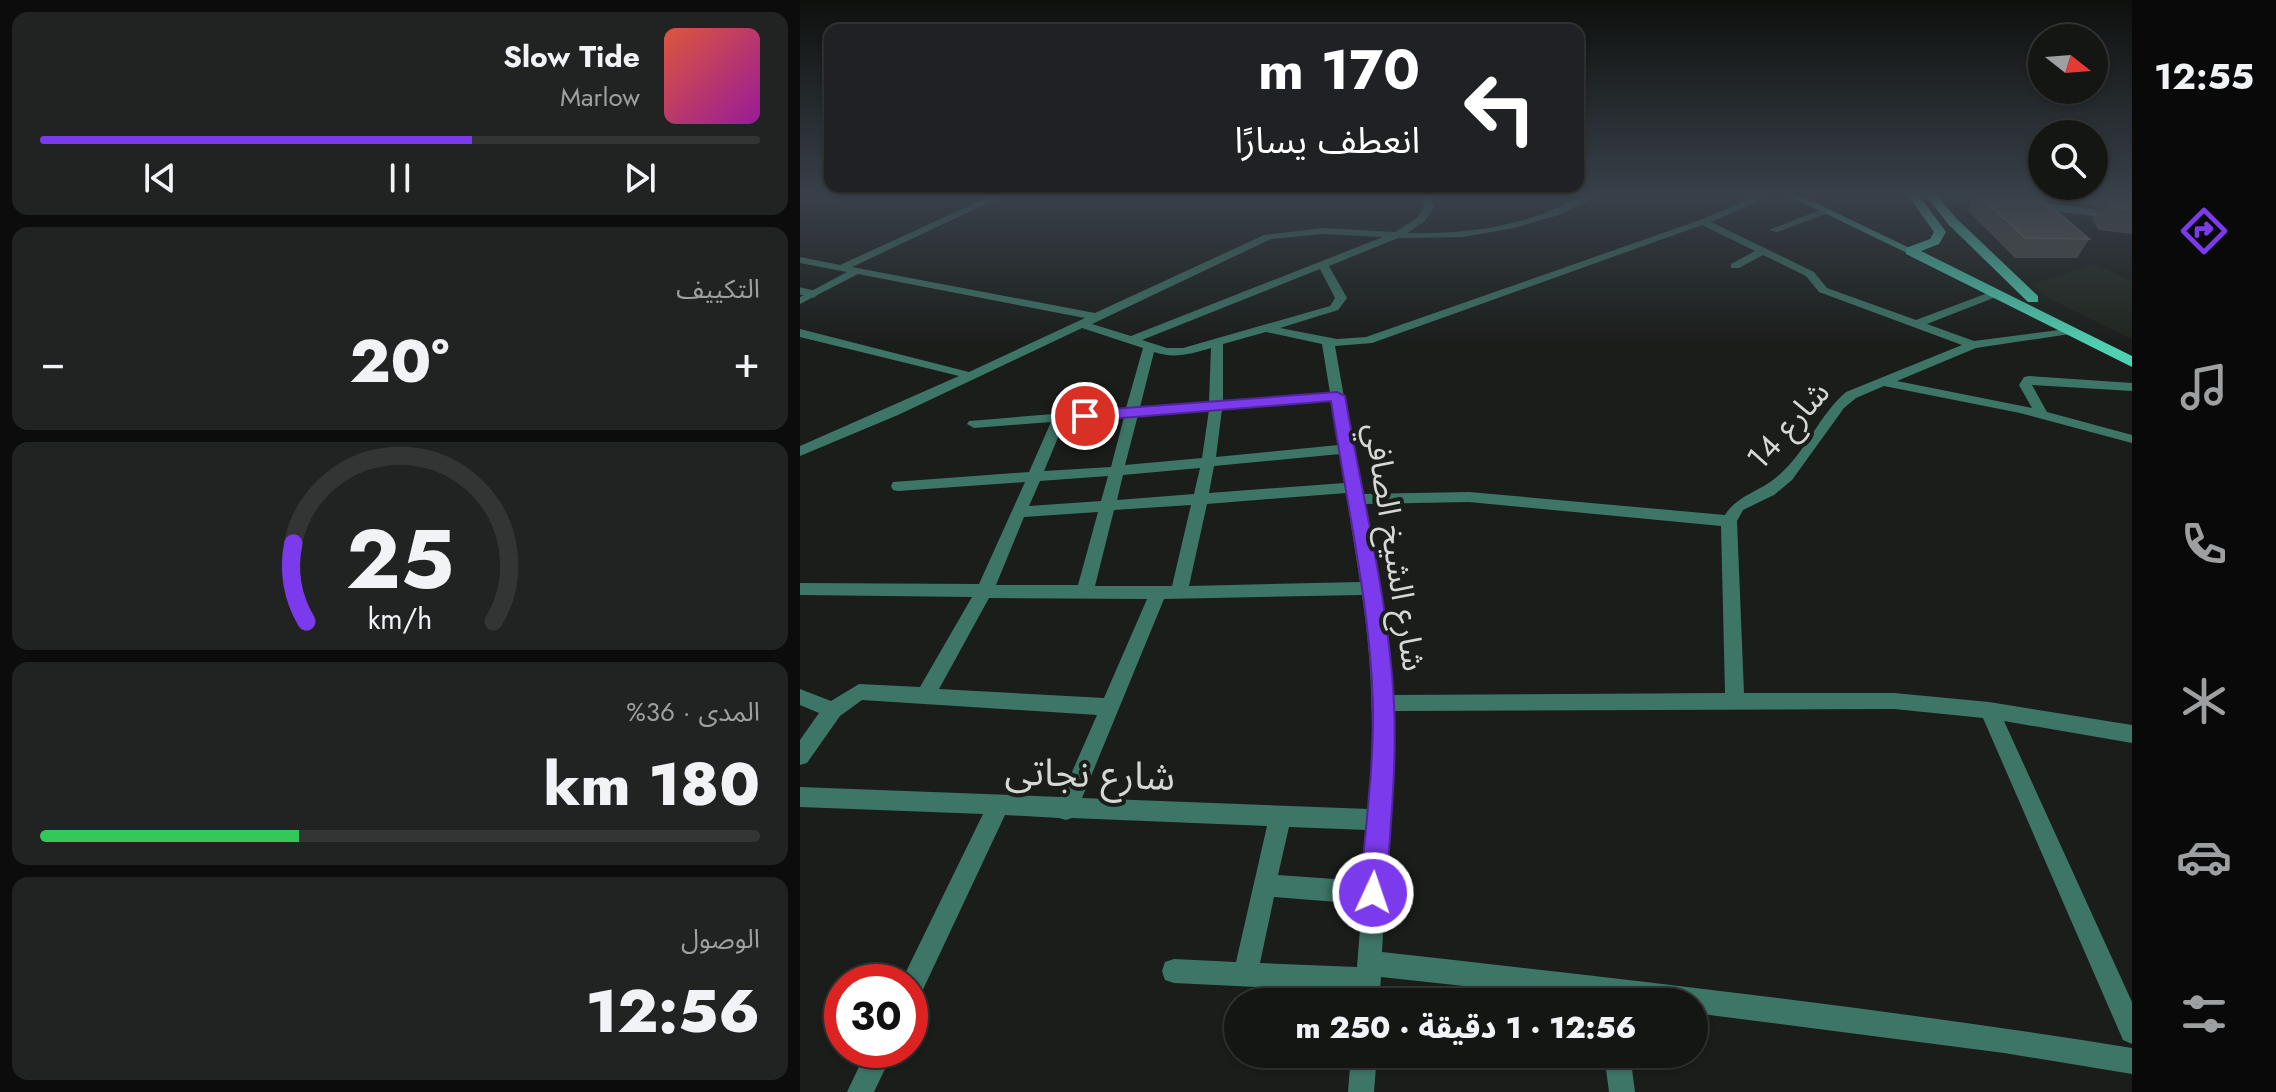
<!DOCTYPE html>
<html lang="ar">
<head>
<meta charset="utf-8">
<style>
	body { margin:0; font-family:Jost,"Noto Sans Arabic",sans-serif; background:#212322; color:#f1f3f6; direction:rtl; height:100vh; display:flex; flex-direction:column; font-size:30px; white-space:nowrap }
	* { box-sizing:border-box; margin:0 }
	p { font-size:26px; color:#9d9fa0 }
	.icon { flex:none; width:44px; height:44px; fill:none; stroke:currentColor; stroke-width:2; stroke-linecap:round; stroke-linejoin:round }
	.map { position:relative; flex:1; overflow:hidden; direction:ltr }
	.drawer { display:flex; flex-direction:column; gap:12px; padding:12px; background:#0b0c0b; width:800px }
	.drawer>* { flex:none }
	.guide { position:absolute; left:24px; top:24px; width:760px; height:168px; border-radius:16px; box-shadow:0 2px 6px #0004,0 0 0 2px #333534; direction:rtl; background:#202124; color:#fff; overflow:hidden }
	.needle { width:52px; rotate:107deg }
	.tools { position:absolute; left:1228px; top:24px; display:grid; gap:16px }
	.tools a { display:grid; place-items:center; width:80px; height:80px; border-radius:50%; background:#141614; box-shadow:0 2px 6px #0004,0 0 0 2px #333534; font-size:40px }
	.speed { position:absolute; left:24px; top:964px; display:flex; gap:16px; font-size:40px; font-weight:700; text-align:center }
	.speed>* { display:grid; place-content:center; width:104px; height:104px; border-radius:50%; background:#141614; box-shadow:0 2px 6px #0004,0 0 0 2px #333534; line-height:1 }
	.speed .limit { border:12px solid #d22; background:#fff; color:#111 }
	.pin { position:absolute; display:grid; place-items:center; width:68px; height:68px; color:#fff; margin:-34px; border:4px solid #fff; border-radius:50%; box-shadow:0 2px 8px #0007 }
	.me { position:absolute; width:88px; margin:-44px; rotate:3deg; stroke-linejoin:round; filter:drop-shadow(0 0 6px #0008) }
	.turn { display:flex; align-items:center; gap:28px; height:168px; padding:0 32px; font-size:36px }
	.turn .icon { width:104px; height:104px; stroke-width:2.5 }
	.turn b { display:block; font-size:56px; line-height:68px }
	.big { font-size:60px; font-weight:800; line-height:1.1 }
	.drawer .card { flex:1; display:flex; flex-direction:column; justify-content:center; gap:12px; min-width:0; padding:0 28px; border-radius:16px; background:#212322 }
	.drawer .dial { align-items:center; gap:0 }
	.dial svg { height:208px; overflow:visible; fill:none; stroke:#333534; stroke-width:7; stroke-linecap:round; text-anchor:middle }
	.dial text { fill:#f1f3f6; stroke:none }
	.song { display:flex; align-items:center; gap:24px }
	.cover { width:96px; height:96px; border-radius:12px; background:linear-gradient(135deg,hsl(10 70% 55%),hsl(300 70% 35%)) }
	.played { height:8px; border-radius:4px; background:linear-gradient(90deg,#7c3aed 60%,#333534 60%) }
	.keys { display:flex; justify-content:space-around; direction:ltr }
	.heat { display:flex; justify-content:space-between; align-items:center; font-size:44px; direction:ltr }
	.charge { height:12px; border-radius:6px; background:linear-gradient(90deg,#34c759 36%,#333534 0) }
	.trip { position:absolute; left:424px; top:988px; width:484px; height:80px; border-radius:40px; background:#141614; box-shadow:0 2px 6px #0004,0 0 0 2px #333534; font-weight:800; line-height:80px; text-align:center; direction:rtl }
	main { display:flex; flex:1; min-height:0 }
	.tab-bar { display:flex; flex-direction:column; width:144px; justify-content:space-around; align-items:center; background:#080908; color:#9d9fa0 }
	.tab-bar .icon { width:56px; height:56px }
	.tab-bar .on { color:#7c3aed }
	.tab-bar b { font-size:36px; color:#f1f3f6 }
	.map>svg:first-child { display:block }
	.built { fill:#1f261e }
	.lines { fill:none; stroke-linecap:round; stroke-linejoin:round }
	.lane { stroke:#3d7566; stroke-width:7 }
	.street { fill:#3d7566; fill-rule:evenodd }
	.secondary { fill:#49a991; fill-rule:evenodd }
	.primary { fill:#50d1b2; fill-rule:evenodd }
	.wall { fill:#4e4e4a }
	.building { fill:#5d5d58; stroke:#70706c; stroke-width:2 }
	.route { fill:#7c3aed; stroke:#51269a; stroke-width:2 }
	.labels { text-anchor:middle; stroke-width:8; stroke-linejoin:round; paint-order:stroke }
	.street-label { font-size:32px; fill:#d6d8d5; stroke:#1a1d1a }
	.near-street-label { font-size:38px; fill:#d6d8d5; stroke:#1a1d1a }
</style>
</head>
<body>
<main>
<nav class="tab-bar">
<b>12:55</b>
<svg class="icon on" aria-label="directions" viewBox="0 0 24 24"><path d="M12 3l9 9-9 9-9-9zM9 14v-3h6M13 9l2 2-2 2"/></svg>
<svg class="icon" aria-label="music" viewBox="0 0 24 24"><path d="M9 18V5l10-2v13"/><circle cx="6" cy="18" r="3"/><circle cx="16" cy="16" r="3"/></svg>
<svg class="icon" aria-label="phone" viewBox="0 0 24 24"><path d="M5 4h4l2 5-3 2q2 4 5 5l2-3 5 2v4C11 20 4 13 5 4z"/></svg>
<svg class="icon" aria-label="climate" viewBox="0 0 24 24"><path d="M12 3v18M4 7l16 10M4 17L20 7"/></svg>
<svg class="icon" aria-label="car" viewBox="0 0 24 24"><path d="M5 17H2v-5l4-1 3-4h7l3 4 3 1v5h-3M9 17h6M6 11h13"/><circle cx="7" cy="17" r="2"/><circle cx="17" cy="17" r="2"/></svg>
<svg class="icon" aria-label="filters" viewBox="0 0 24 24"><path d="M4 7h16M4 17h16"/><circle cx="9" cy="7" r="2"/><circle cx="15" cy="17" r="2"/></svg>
</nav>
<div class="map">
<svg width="1332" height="1092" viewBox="0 0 1332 1092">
	<rect width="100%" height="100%" fill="#1a1d1a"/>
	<!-- built -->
	<path class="built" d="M 1295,264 L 1332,281 L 1332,339 L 1248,298 L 1232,284 Z"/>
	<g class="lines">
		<!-- lane -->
		<path class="lane" d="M 1138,194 L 1184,200
			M 1240,206 L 1332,217
			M 0,291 L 13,294"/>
		<!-- street -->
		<path class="street" d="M 195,194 L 207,194 L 52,267 L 295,313 L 464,235 L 523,228 L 595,232 L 617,218 L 624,207 L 619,194 L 628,194 L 634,207 L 624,222 L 607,233 C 650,234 692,230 733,217 C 756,210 780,194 804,194 L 759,215 L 714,228 L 663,237 L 598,238 L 529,266 L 547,298 L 538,310 L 480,328 L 537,339 L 566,337 L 900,220 L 962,194 L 975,194 L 911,222 L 1014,272 L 1027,288 L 1116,320 L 1193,291 L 1201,291 L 1201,295 L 1127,324 L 1174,341 L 1274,328 L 1274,332 L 1270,334 L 1176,348 L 1097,381 L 1232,408 L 1219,385 L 1224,377 L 1229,376 L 1332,383 L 1332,391 L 1232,385 L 1247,412 L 1332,435 L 1332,443 L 1220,413 L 1084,386 L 1056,398 L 1044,408 L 992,480 L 974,495 L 943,510 L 937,521 L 944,693 L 1094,693 L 1189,702 L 1332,725 L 1332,743 L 1204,721 L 1332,1002 L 1332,1044 L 1323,1040 L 1183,718 L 1094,709 L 593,711 L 593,753 L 582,952 C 833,980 1083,1008 1332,1048 L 1332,1074 L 1204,1053 L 894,1013 L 894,1002 L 811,1002 L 581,977 L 579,1002 L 555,1002 L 555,992 L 374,983 L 365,980 L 362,971 L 365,962 L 374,959 L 436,962 L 467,826 L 272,818 L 266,820 L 259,818 L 205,815 L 119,998 L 110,1001 L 110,982 L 101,982 L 183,814 L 0,807 L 0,787 L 261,797 L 297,715 L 62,700 L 40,716 L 7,763 L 0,765 L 0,740 L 19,713 L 0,705 L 0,689 L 31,701 L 59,684 L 120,687 L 172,597 L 0,595 L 0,583 L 179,584 L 225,482 L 98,491 L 93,490 L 91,486 L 93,482 L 229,472 L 251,422 L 174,428 L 167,424 L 169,421 L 326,408 L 343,348 L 282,328 L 98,415 L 0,456 L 0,446 L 159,376 L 0,337 L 0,329 L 169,372 L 285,318 L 58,274 L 0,304 L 0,297 L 47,272 L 0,263 L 0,257 L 40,265 ZM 902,225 L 955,251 L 931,264 L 931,268 L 939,268 L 963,255 L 1006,276 L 1019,292 L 1162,345 L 1046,392 C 1019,415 1006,452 979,475 C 962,491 937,495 925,515 L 669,492 L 561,494 L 535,346 L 572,343 ZM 523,234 L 583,237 L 331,336 L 292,324 L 471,239 ZM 520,269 L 535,298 L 530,306 L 383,348 L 367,348 L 342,340 ZM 466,332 L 522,344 L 530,393 L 423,401 L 423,344 ZM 411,348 L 409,402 L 340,407 L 354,352 C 374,359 391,354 411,348 ZM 531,400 L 538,445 L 416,457 L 422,409 ZM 409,410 L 402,458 L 325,465 L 338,415 ZM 324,417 L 311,467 L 244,471 L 265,421 ZM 540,454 L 544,483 L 409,493 L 414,466 ZM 400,468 L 394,494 L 317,500 L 323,475 ZM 308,476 L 301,501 L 229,506 L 240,481 ZM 546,493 L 560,582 L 389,586 L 407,504 ZM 669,502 L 921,526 L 925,693 L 592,695 L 587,639 L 563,504 ZM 391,505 L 372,586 L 295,586 L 314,510 ZM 298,512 L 278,585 L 196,585 L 224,517 ZM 562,595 C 573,667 574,737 569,809 L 282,798 L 364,599 ZM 189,598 L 347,599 L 304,698 L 139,689 ZM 489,827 L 567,830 L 563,881 L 478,875 ZM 474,897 L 562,904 L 557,967 L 460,963 Z
			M 1025,208 L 1030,211 L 1028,213 L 977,232 L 969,230 Z
			M 67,1050 L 94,1050 L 74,1092 L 47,1092 Z
			M 551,1054 L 577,1054 L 574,1092 L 548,1092 Z
			M 804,1054 L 830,1054 L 835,1092 L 809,1092 Z"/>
		<!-- secondary -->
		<path class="secondary" d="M 985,194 L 997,194 L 1116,251 L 1107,253 Z"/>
		<!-- primary -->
		<path class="primary" d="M 1107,194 L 1118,194 L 1146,232 L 1139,244 L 1121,251 L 1332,356 L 1332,367 L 1106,254 L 1106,248 L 1130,239 L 1134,232 Z
			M 1125,194 L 1136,194 L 1156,218 L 1238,296 L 1238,302 L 1228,302 L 1148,224 Z"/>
	</g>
	<!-- wall -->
	<path class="wall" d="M 1174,194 L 1332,194 L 1332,234 L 1298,230 L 1292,219 L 1299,207 L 1242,200 L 1289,239 L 1277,258 L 1215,258 L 1167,210 Z"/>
	<!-- building -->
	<path class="building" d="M 1178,194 L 1236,194 L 1289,239 L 1225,238 Z
		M 1306,196 L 1332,199 L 1332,209 L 1312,207 Z"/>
	<!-- sky -->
	<linearGradient id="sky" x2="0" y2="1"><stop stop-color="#0e100e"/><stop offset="0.56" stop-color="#384049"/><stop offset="1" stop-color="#384049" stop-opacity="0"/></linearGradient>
	<rect width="1332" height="347" fill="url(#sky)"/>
	<!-- route -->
	<path class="route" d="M 537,392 L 545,396 C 562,496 589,602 594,704 C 597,766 590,830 586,893 L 582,902 L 573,906 L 564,902 L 560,893 C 565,830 574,767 573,704 C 570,603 546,501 531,401 L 285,421 L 277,416 L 285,411 Z"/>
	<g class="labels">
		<!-- street labels -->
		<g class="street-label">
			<text transform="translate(988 425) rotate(-48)" y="11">شارع 14</text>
			<text transform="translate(595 547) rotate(81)" y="11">شارع الشيخ الصافي</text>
		</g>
		<!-- near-street labels -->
		<g class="near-street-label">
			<text transform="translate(290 774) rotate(2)" y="13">شارع نجاتى</text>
		</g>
	</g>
</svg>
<div class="tools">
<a><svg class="needle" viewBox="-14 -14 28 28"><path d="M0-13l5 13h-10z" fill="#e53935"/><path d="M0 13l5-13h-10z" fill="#9d9fa0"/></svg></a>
<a><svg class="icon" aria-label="search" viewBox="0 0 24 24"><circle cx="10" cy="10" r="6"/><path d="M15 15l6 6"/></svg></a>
</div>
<div class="speed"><div class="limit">30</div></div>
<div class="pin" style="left:285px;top:416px;background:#d93025"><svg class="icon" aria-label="arrive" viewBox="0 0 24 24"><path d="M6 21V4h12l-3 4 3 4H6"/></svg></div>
<svg class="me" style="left:573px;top:893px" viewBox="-20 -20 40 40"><circle r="17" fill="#7c3aed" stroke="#fff" stroke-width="3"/><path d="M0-11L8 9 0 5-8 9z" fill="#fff"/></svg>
<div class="trip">12:56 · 1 دقيقة · 250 m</div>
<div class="guide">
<div class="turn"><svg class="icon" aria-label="left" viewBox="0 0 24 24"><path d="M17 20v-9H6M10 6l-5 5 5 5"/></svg><div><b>170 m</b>انعطف يسارًا</div></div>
</div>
</div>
<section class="drawer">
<div class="card">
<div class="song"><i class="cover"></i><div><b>Slow Tide</b><p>Marlow</p></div></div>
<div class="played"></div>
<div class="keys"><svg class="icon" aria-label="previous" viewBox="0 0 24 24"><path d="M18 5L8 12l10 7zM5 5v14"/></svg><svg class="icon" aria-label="pause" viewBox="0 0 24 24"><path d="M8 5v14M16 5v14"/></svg><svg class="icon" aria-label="next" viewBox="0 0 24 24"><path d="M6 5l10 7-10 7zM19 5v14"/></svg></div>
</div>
<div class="card"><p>التكييف</p>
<div class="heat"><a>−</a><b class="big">20°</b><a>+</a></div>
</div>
<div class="card dial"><svg viewBox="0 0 100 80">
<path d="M14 69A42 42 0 1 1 86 69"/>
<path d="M14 69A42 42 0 0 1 9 39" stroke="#7c3aed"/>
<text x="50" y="56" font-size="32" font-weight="700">25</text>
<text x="50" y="72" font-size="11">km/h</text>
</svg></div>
<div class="card"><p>المدى · 36%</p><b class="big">180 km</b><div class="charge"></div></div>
<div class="card"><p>الوصول</p><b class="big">12:56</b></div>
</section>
</main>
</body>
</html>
